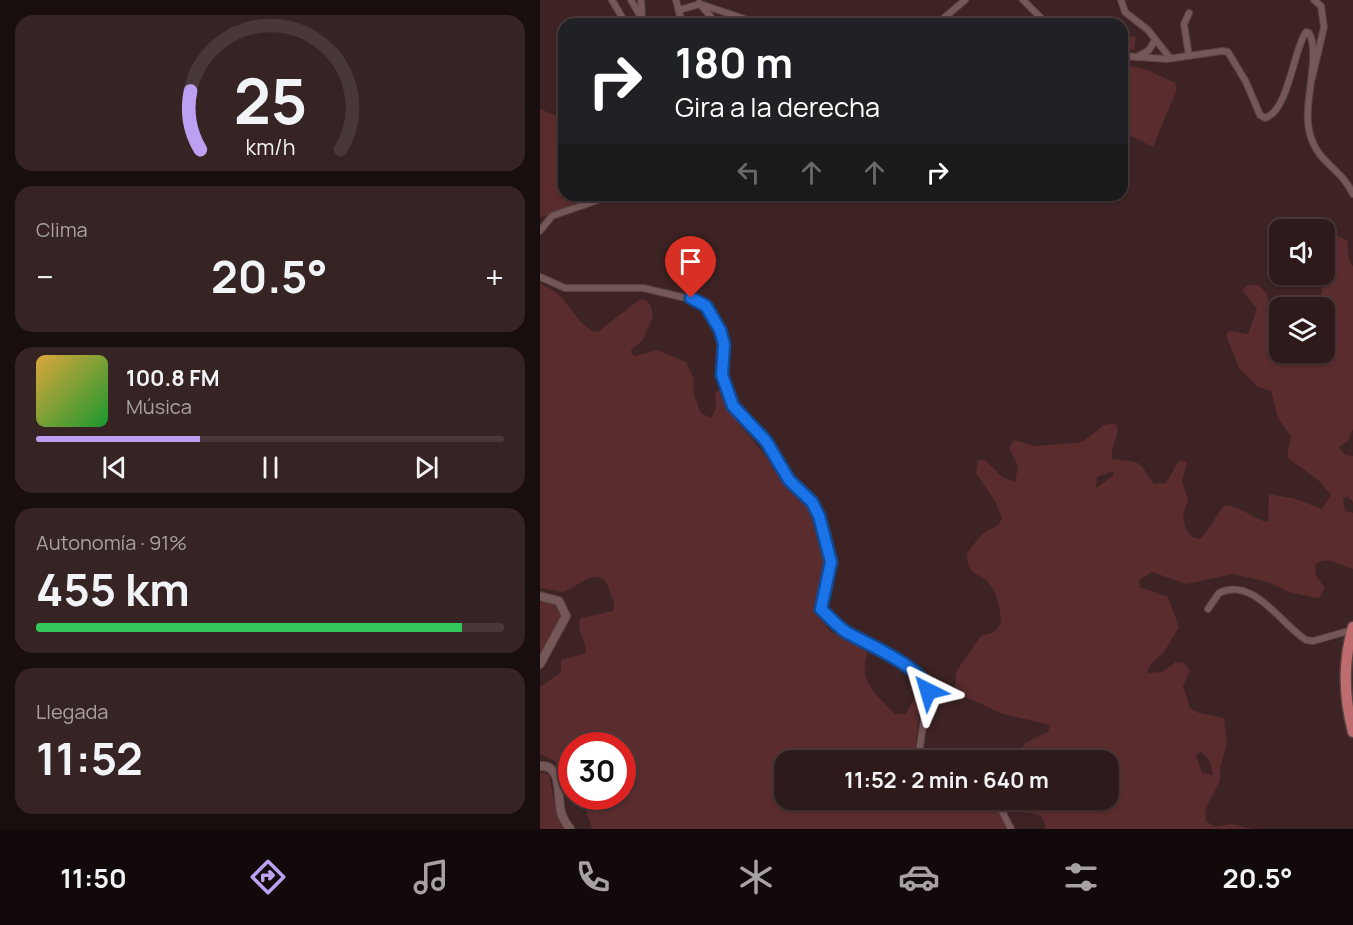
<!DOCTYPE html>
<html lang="es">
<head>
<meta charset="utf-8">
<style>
	body { margin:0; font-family:Manrope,sans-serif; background:#362323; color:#f1f3f6; height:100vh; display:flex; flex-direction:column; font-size:22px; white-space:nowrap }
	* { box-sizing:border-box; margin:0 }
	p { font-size:20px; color:#a7a1a2 }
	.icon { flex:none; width:33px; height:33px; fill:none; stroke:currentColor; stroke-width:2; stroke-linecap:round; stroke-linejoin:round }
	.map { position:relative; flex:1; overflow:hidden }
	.details { display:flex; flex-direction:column; gap:15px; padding:15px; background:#190e0e; width:540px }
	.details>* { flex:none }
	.guide { position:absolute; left:18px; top:18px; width:570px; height:183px; border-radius:18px; box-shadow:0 2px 4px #0004,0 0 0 2px #493839; background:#202124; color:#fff; overflow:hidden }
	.tools { position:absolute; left:729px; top:219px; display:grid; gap:12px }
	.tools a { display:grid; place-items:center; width:66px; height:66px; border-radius:12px; background:#2e1a1a; box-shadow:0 2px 4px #0004,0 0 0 2px #493839; font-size:30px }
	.speed { position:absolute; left:18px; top:732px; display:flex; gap:12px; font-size:30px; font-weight:700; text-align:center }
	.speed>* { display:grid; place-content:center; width:78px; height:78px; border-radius:50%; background:#2e1a1a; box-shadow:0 2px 4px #0004,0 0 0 2px #493839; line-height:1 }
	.speed .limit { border:9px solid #d22; background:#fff; color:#111 }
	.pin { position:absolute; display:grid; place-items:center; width:51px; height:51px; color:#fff; margin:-62px -26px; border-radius:50% 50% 50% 0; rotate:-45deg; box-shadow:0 0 6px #0007 }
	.pin .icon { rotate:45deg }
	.me { position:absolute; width:66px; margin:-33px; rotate:320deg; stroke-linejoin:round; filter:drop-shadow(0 0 4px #0008) }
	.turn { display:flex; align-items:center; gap:21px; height:126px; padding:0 18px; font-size:27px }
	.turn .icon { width:78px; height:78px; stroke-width:2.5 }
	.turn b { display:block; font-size:42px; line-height:51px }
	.lanes { display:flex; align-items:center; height:57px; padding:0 18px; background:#0003; justify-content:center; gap:30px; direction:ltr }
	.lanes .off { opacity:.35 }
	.big { font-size:45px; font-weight:700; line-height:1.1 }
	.details .widget { flex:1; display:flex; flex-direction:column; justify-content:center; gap:9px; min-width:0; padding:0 21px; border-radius:18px; background:#362323 }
	.details .dial { align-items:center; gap:0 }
	.dial svg { height:156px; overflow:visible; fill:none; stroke:#493839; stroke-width:7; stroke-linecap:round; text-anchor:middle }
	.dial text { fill:#f1f3f6; stroke:none }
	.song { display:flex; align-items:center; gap:18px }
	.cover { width:72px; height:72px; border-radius:9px; background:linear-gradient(135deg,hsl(40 70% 55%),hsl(130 70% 35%)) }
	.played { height:6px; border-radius:3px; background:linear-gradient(90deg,#bca0f2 35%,#493839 35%) }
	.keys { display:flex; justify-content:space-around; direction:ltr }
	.heat { display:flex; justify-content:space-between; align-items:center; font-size:33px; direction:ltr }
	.charge { height:9px; border-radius:4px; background:linear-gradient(90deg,#34c759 91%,#493839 0) }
	.trip { position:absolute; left:234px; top:750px; width:345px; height:60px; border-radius:18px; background:#2e1a1a; box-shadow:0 2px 4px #0004,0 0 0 2px #493839; font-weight:700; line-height:60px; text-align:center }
	.menu { display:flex; height:96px; justify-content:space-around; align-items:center; background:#120a0a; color:#a7a1a2 }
	.menu .icon { width:42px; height:42px }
	.menu .active { color:#bca0f2 }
	.menu b { font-size:27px; color:#f1f3f6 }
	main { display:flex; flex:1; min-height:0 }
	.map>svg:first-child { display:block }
	.green { fill:#5a2c2e; fill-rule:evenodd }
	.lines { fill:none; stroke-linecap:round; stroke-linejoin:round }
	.minor-casing { stroke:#574243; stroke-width:8 }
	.secondary-casing { stroke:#574243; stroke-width:10 }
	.trunk-casing { stroke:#574243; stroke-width:13 }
	.minor { stroke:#755757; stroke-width:6 }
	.secondary { stroke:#755757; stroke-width:8 }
	.trunk { stroke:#be6c6e; stroke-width:10 }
	.route-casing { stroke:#114b97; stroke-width:15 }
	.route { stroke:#1a73e8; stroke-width:10 }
</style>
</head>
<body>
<main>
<section class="details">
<div class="widget dial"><svg viewBox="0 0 100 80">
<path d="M14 69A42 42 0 1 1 86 69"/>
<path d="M14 69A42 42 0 0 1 9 39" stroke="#bca0f2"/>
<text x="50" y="56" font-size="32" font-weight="700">25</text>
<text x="50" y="72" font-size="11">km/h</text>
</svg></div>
<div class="widget"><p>Clima</p>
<div class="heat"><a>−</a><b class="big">20.5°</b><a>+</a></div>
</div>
<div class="widget">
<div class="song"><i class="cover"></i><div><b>100.8 FM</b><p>Música</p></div></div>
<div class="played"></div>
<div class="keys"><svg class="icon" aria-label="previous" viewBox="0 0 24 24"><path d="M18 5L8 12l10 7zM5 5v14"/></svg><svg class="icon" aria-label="pause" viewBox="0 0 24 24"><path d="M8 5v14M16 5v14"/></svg><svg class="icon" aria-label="next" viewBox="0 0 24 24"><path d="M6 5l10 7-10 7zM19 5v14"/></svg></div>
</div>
<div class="widget"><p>Autonomía · 91%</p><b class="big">455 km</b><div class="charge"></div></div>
<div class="widget"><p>Llegada</p><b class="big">11:52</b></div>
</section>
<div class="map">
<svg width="813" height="829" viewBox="0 0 813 829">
	<rect width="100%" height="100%" fill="#3d2323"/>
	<!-- green -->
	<path class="green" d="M 582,35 L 596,37 L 594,50 L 582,48 Z
		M 582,64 L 608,70 L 635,83 L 637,89 L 613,147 L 591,136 L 582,128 Z
		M 0,109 L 24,119 L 24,195 L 55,195 L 0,218 Z
		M 791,233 L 807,240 L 809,259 L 813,267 L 813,429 L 808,441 L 799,447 L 805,455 L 813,456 L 813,502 L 807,496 L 803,499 L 805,511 L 813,513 L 813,569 C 799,566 788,554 775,565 L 776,576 L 785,588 L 780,597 L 776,598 L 749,592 L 728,582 L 693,574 L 646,584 L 612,572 L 599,580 L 600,587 L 628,597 L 639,627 L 624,652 L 610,665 L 607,673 L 622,672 L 636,662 L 644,663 L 650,671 L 643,686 L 650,708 L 659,713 L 684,718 L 687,743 L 680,768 L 680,781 L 665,809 L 666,821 L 675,827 L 691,824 L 713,829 L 505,829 C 505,800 476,825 464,800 L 568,800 L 568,760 L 475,760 L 485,743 L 508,732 L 510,725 L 463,714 L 415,692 L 416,672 L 422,663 L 441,636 L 454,632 L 461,623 C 460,611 459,597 451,586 C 441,571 427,579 427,553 C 432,547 437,539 443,534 C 451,527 458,529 462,518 L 455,501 L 436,473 L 438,460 L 445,460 L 462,477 L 475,482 L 478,466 L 469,448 L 474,440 L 494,446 L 537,443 L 545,440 L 564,425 L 574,423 L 577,426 C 579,438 570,447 572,459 C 602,463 597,458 614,484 L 626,483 L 639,460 L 647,462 L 642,482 L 648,499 L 643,514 L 645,527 L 651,537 L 659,539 C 667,535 678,511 685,505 C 700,506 719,522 728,522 L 729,494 L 756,499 L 782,509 L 791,495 L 779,481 L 747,457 L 751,437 L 738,418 L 731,391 L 718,387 L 699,368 L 686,335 L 689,331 L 708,334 L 717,309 L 702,290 L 708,285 L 719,285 L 727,294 L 731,315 L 739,320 L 740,352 L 784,352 L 788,338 L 785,327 L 784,308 L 776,307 L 782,291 L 779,275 L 784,274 L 785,237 ZM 573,471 L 574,475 L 556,488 L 557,477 ZM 660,751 L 669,759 L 673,775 L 662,773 L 656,756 Z
		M 0,284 C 31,295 28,317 54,332 L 59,331 L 99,300 L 106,300 L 111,306 L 113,317 L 102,341 L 91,350 L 92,354 L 95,356 L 117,350 L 146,362 L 154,379 L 153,392 L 161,413 L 171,418 L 176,408 L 175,393 L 181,388 L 192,415 L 259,496 L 277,523 L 285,544 L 286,556 L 276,611 L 279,617 L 290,631 L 329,649 C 316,680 335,693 355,714 L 366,714 L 378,690 L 382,691 L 374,760 L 244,760 L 244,800 L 375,800 C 399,819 433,792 452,805 C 460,810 463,821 467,829 L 52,829 L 42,797 L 82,796 L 82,746 L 32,746 L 31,782 L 15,761 L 0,754 L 0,687 L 21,672 L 21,660 L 46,653 C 47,640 35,631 41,618 L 73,611 C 76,602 72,600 70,592 C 62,561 40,586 23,592 L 0,588 Z
		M 0,600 L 15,604 L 21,617 L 0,656 Z
		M 0,772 L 9,775 L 16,810 L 25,829 L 0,829 Z"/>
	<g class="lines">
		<defs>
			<path id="minor" d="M 72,0 L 86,24
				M 91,0 L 105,24
				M 101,0 L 102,17
				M 136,0 L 142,24
				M 483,0 L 507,24
				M 581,0 L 585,12 L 608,30 L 630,58
				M 159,3 L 177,24
				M 139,10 L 160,4 L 220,24
				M 649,13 L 644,24 L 649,56
				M 397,24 L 425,0
				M 582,56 L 627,59 L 682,51 L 688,52 L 706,82 L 720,115 L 725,118 C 749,111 754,47 766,32 L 769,33 C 781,54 763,103 769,130 C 776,164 800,166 813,194
				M 597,57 L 609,50 L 615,40
				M 772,78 L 784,27 L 781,6 L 774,0
				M 0,231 L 12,216 L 72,195
				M 0,277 L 25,288 L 103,288 L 159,301 L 169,309 L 183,338 L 182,375 L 193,406 L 226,441 L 249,480 L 272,502 L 284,527 L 291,562 L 281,609 L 306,632 L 343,652 L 386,683 L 388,691 L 378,760
				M 668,609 L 679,593 C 713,576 741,624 766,640 L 773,641 L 812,630
				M 384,800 L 419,800
				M 453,800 L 460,807 L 471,829"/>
			<path id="secondary" d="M 0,596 L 19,601 L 26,616 L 0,664
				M 0,766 C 23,764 17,797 21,812 C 22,818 27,824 30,829"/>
			<path id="trunk" d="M 813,627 C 803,661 804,698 813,732"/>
		</defs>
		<!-- minor casing -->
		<use href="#minor" class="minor-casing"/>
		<!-- secondary casing -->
		<use href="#secondary" class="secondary-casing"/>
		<!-- trunk casing -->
		<use href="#trunk" class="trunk-casing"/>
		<!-- minor -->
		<use href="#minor" class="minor"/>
		<!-- secondary -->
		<use href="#secondary" class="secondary"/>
		<!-- trunk -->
		<use href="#trunk" class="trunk"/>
	</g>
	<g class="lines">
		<defs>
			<path id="route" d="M 151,298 L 166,306 L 180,330 L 184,344 L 182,375 L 193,406 L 226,441 L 249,480 L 272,502 L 279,516 L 291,562 L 281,609 C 289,617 297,626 306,632 C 325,643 385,668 388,691"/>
		</defs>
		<!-- route casing -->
		<use href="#route" class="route-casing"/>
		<!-- route -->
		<use href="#route" class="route"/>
	</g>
</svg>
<div class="tools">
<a><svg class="icon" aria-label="sound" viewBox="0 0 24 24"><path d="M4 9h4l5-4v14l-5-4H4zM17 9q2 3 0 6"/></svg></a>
<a><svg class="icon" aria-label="layers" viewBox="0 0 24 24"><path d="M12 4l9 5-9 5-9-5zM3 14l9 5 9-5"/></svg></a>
</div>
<div class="speed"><div class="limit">30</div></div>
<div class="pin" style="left:151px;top:298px;background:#d93025"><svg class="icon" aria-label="arrive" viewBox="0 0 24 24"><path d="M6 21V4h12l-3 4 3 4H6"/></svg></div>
<svg class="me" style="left:388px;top:691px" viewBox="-20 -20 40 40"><path d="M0-17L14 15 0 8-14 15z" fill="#1a73e8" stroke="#fff" stroke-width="4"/></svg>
<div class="trip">11:52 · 2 min · 640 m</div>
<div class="guide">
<div class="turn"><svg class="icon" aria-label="right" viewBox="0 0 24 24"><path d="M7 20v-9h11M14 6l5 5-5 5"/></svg><div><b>180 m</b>Gira a la derecha</div></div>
<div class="lanes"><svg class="icon off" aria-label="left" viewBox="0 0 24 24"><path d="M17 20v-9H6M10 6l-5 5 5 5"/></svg><svg class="icon off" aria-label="ahead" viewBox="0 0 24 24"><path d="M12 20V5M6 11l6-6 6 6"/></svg><svg class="icon off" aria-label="ahead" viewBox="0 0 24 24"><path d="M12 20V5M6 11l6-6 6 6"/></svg><svg class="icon" aria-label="right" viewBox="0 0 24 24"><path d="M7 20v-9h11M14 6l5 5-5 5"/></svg></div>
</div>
</div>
</main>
<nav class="menu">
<b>11:50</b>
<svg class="icon active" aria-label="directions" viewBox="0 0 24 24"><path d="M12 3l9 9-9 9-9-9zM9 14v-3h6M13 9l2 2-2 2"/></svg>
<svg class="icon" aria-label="music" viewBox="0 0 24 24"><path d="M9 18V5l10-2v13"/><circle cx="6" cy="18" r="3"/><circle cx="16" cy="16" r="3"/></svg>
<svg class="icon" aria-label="phone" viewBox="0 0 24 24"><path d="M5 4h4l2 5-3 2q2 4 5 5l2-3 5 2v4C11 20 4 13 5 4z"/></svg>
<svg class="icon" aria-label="climate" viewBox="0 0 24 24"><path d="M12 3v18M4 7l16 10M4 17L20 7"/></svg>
<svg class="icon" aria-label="car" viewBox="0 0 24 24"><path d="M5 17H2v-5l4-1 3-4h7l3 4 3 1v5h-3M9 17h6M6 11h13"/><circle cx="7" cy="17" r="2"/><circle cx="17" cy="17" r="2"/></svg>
<svg class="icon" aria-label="filters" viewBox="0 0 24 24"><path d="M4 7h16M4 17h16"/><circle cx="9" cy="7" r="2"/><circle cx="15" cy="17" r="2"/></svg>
<b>20.5°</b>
</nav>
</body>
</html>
